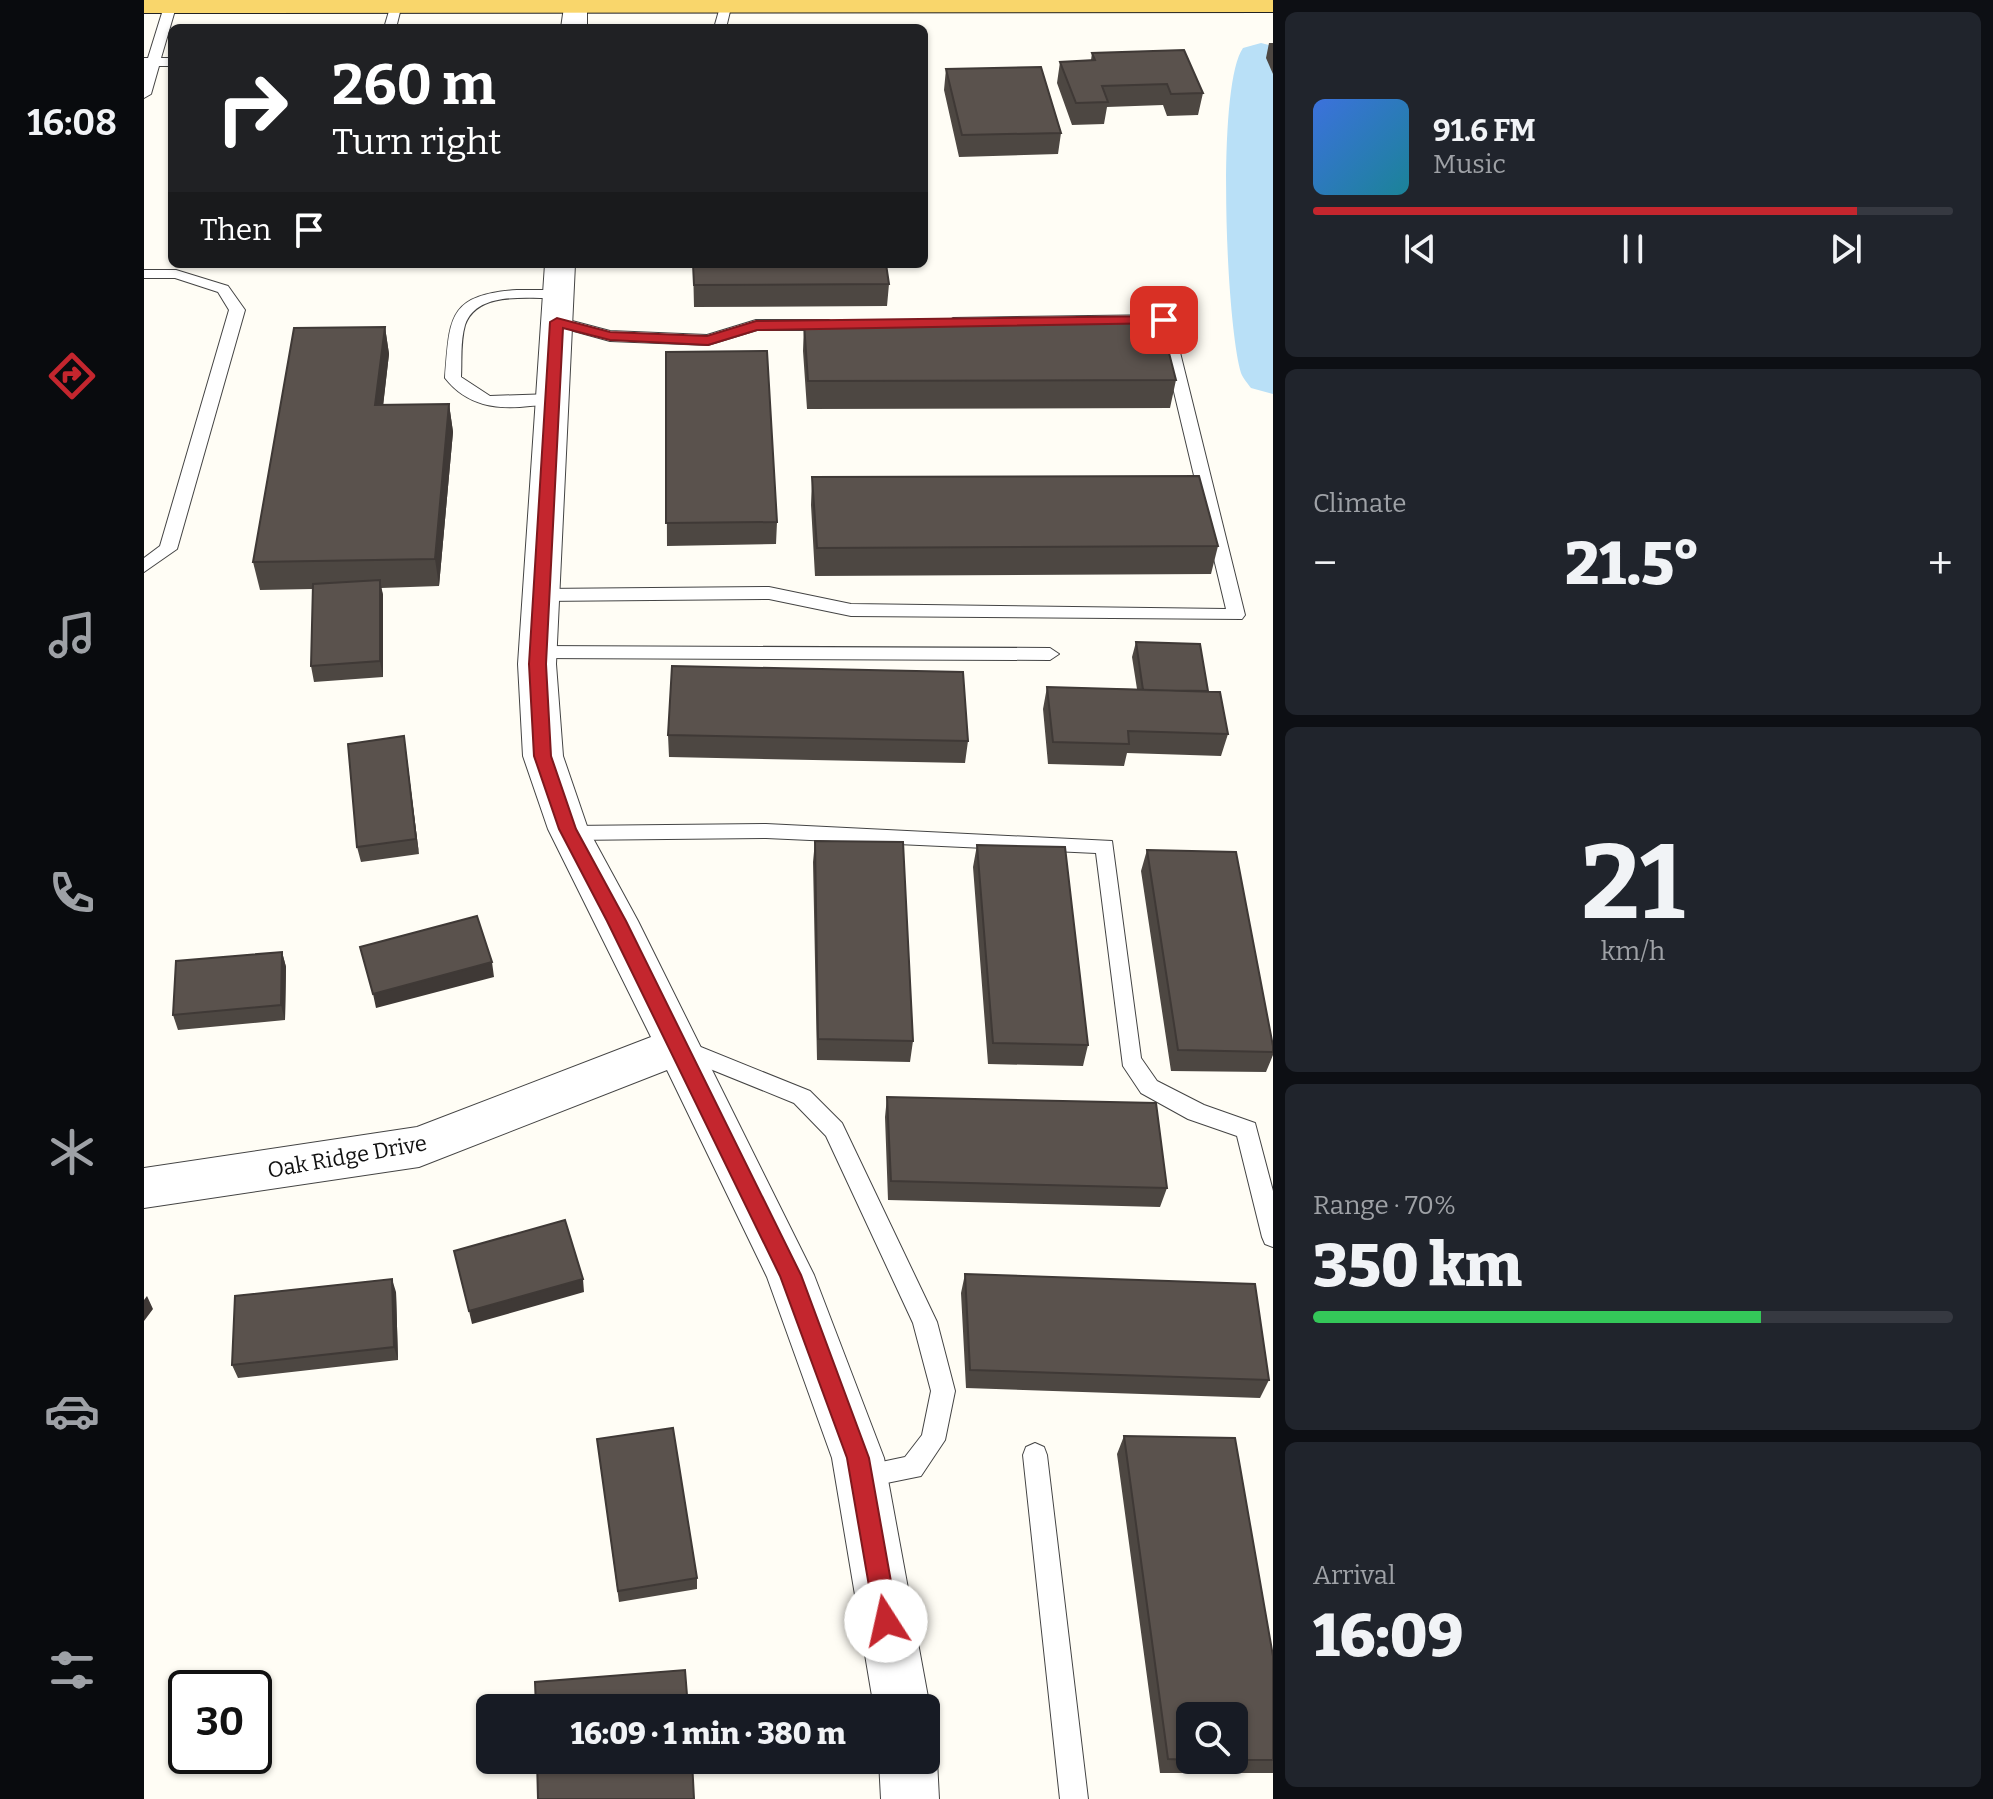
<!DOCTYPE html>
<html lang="en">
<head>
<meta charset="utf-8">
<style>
	body { margin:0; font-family:Bitter,serif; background:#20242c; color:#f1f3f6; height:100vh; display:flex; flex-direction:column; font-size:30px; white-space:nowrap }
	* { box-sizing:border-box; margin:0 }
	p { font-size:26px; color:#9ea1a6 }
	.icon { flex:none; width:44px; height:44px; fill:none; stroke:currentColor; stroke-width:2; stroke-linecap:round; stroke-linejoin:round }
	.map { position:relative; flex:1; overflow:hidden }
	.side { display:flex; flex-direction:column; gap:12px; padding:12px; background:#0d0f14; width:720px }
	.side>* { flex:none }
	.top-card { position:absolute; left:24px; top:24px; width:760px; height:244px; border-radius:12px; box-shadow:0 2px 6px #0004; background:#202124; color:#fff; overflow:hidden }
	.tools { position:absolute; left:1032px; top:1702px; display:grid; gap:16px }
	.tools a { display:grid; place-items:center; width:72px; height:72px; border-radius:12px; background:#171b24; box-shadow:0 2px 6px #0004; font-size:40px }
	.speed { position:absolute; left:24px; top:1670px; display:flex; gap:16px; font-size:40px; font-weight:700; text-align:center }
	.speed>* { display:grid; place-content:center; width:104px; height:104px; border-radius:50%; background:#171b24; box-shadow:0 2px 6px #0004; line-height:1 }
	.speed .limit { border:4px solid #111; border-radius:12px; background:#fff; color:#111 }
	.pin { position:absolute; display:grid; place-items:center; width:68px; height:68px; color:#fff; margin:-34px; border-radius:16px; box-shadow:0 4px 12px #0006 }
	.me { position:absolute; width:88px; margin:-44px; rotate:350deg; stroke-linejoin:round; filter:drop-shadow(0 0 6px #0008) }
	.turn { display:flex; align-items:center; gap:28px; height:168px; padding:0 32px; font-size:36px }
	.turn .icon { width:104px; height:104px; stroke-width:2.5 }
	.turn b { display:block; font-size:56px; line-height:68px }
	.then { display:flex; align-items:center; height:76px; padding:0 32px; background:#0003; gap:16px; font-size:30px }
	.big { font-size:60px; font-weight:800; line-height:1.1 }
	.side .card { flex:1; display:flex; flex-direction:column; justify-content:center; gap:12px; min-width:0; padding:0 28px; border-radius:12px; background:#20242c }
	.side .dial { align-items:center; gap:0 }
	.dial b { font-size:104px; line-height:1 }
	.song { display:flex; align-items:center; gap:24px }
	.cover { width:96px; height:96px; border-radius:12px; background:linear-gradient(135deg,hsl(220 70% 55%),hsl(190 70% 35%)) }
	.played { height:8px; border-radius:4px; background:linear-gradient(90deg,#c4262e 85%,#363941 85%) }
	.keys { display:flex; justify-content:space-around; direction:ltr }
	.heat { display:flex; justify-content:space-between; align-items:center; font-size:44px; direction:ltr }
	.charge { height:12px; border-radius:6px; background:linear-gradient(90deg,#34c759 70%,#363941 0) }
	.trip { position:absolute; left:332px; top:1694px; width:464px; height:80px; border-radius:12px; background:#171b24; box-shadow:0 2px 6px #0004; font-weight:800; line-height:80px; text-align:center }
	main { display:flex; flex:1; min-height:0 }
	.tab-bar { display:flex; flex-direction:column; width:144px; justify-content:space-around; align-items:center; background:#090b0e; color:#9ea1a6 }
	.tab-bar .icon { width:56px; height:56px }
	.tab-bar .selected { color:#c4262e }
	.tab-bar b { font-size:36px; color:#f1f3f6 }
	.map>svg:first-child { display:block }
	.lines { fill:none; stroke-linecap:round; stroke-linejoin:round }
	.river { fill:#b9e0f7; fill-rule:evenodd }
	.service-casing { stroke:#444; stroke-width:2 }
	.minor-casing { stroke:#444; stroke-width:2 }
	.primary-casing { stroke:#222; stroke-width:2 }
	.service { fill:#fff; fill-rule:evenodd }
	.minor { fill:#fff; fill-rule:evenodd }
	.primary { fill:#f9d66b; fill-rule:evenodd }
	.wall { fill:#4d4742 }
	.shaded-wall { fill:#3f3936 }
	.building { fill:#5a524d; stroke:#3f3936; stroke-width:2 }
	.route { fill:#c4262e; stroke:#7f191e; stroke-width:2 }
	.labels { text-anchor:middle; stroke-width:8; stroke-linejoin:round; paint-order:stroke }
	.street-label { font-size:22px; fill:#111; stroke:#fff }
</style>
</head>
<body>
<main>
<nav class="tab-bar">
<b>16:08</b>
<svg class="icon selected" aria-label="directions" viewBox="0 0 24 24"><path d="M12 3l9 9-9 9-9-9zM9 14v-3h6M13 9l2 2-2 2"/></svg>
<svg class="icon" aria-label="music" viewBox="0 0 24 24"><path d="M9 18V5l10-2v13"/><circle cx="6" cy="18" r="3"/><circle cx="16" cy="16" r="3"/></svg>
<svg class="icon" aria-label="phone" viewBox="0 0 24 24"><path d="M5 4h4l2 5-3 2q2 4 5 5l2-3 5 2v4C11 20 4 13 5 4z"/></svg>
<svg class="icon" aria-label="climate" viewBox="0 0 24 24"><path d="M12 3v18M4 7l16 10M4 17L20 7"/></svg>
<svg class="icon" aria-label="car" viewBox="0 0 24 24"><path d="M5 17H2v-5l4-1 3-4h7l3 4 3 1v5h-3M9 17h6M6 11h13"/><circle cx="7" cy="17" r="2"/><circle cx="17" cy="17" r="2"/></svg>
<svg class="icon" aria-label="filters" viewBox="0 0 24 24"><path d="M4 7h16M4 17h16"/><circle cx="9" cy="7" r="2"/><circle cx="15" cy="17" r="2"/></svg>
</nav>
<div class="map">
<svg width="1129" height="1799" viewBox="0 0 1129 1799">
	<rect width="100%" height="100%" fill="#fffdf5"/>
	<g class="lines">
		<!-- river -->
		<path class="river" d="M 1117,43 L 1129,46 L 1129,394 L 1107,388 C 1104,384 1099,378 1097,373 C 1082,323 1072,86 1099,48 Z"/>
		<defs>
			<path id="service" d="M 22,0 L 34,0 L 17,58 L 28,58 L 28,66 L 15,66 L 7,94 L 0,98 L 0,58 L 4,58 Z
				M 578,0 L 588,3 L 582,28 L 570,28 Z
				M 248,1 L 258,4 L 252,28 L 240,28 Z
				M 0,270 L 32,270 L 84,286 L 101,310 L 33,549 L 0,572 L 0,558 L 16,546 L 85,310 L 74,292 L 31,278 L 0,278 Z
				M 373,290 L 414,290 L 421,294 L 414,298 C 385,299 333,290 321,325 C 316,342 318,360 317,377 L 346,396 L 408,394 L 416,399 C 408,406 397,405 386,406 C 353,410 323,406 301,378 C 306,318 303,295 373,290 Z
				M 1020,315 L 1028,320 L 1101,615 L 1098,619 L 707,616 L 625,599 L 397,601 L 388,595 L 397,589 L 625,587 L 707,604 L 1082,609 L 1014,325 L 809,328 L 801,323 L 809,318 Z
				M 413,317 L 466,331 L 563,335 L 612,320 L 685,320 L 693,325 L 685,330 L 613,330 L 564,345 L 466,341 L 408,325 L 408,319 Z
				M 394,646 L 906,648 L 915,654 L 906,660 L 394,658 L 385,652 Z
				M 622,824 L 968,841 L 997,1058 L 1013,1081 L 1060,1105 L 1111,1123 L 1129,1191 L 1129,1247 L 1121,1244 L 1118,1237 L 1093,1136 L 1044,1119 L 997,1093 L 979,1066 L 952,853 L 622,838 L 426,840 L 419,838 L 416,833 L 419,828 L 426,826 Z
				M 537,1039 L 666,1091 L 698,1123 L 793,1322 L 811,1391 L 801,1440 L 777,1476 L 718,1488 L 709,1484 L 706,1476 L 709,1468 L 761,1457 L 778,1435 L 787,1391 L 769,1323 L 682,1136 L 650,1103 L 529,1054 L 526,1048 L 529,1042 Z
				M 891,1443 L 900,1447 L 903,1455 L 944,1799 L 916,1799 L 879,1455 L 882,1447 Z"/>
			<path id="minor" d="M 421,0 L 443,0 L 443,28 L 417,28 Z
				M 401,264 L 431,264 L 412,664 L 419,756 L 444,829 L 494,921 L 670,1275 L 740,1458 L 786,1708 L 782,1718 L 782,1708 L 730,1708 L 688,1458 L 623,1277 L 523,1070 L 275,1167 L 0,1208 L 0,1168 L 273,1127 L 507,1037 L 404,829 L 379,756 L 374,664 Z
				M 782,1739 L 793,1760 L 795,1799 L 737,1799 L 735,1760 L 782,1760 Z"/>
			<path id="primary" d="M 0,0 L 1129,0 L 1129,12 L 0,13 Z"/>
		</defs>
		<!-- service casing -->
		<use href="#service" class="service-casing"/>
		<!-- minor casing -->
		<use href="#minor" class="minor-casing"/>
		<!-- primary casing -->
		<use href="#primary" class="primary-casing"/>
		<!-- service -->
		<use href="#service" class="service"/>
		<!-- minor -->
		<use href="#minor" class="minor"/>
		<!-- primary -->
		<use href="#primary" class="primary"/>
	</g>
	<!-- wall -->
	<path class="wall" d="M 1125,43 L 1129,43 L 1129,74 L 1122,58 Z
		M 948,53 L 1059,93 L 1054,115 L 1023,116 L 1019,105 L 963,107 L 960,124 L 928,125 L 913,83 L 916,62 L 947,60 Z
		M 802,69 L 917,133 L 914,154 L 815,157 L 800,90 Z
		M 549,264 L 745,284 L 743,306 L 550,307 Z
		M 660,323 L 1032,380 L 1026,408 L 663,409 L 659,351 Z
		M 241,327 L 245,354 L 239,405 L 305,404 L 309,432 L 295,586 L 237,588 L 239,595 L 239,677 L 170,682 L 167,666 L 169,589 L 116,590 L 109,562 Z
		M 522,352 L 633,522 L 632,544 L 523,546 Z
		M 668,477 L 1074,546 L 1067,574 L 671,576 L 667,505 Z
		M 992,642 L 1064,691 L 1084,734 L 1077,756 L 983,753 L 980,766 L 904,764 L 899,709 L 903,687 L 993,689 L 988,657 Z
		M 524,735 L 824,741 L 821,763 L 525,757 Z
		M 260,736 L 275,854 L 217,862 L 213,847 Z
		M 671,841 L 769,1041 L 766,1062 L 673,1060 L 669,862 Z
		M 833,845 L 944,1045 L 939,1066 L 844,1064 L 829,867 Z
		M 1003,850 L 1129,1046 L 1129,1055 L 1122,1072 L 1027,1071 L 997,871 Z
		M 138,952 L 142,967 L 141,1020 L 34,1030 L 29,1015 Z
		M 743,1097 L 1023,1188 L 1016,1207 L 744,1200 L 741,1117 Z
		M 821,1274 L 1125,1380 L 1116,1398 L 822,1388 L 817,1293 Z
		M 252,1292 L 254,1360 L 94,1378 L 88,1365 Z
		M 980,1436 L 1129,1656 L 1129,1773 L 1016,1773 L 973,1454 Z
		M 453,1439 L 553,1578 L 553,1589 L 475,1602 Z"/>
	<!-- shaded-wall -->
	<path class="shaded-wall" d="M 241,327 L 245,354 L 236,433 L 231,405 Z
		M 305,404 L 309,432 L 295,586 L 291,559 Z
		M 236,580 L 239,595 L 239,677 L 236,661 Z
		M 260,736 L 262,751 L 275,854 L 272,839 Z
		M 138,952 L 142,967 L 141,1020 L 137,1005 Z
		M 348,962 L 350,977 L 232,1008 L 229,994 Z
		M 248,1279 L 252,1292 L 254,1360 L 250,1347 Z
		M 439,1279 L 440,1292 L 328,1324 L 325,1311 Z
		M 3,1296 L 9,1309 L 0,1321 L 0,1300 Z"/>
	<!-- building -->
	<path class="building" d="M 1040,50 L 1059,93 L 1027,94 L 1023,84 L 958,86 L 964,102 L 932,103 L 916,62 L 951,60 L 948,53 Z
		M 897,67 L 917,133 L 818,135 L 802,69 Z
		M 549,264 L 742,264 L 745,284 L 550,285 Z
		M 1017,322 L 1032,380 L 664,381 L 660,323 Z
		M 241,327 L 231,405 L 305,404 L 291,559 L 109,562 L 150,328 Z
		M 623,351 L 633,522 L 522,523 L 522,352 Z
		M 1055,476 L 1074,546 L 673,548 L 668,477 Z
		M 236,580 L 236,661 L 167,666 L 169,584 Z
		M 992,642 L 1056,644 L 1064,691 L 999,690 Z
		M 528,666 L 819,672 L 824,741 L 524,735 Z
		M 903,687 L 1076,692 L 1084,734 L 984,731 L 985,744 L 909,742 Z
		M 260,736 L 272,839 L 213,847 L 204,744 Z
		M 671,841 L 759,842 L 769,1041 L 674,1039 Z
		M 833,845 L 921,847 L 944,1045 L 849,1043 Z
		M 1003,850 L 1092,852 L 1129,1046 L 1129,1052 L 1034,1050 Z
		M 333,916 L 348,962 L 229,994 L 216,947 Z
		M 138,952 L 137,1005 L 29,1015 L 32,961 Z
		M 743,1097 L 1012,1103 L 1023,1188 L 747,1181 Z
		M 421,1220 L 439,1279 L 325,1311 L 310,1251 Z
		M 821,1274 L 1111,1284 L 1125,1380 L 826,1370 Z
		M 248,1279 L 250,1347 L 88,1365 L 91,1296 Z
		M 529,1428 L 553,1578 L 474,1591 L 453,1439 Z
		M 980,1436 L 1091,1438 L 1129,1656 L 1129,1760 L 1090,1760 L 1090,1716 L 1046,1716 L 1046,1760 L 1024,1759 Z
		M 541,1670 L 544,1708 L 392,1708 L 391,1682 Z
		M 393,1760 L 548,1760 L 550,1799 L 394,1799 Z"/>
	<!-- route -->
	<path class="route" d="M 1020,316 L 1025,317 L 1025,323 L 613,330 L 564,345 L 466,340 L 419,328 L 402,664 L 407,756 L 432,829 L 482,921 L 657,1275 L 725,1458 L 754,1621 L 751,1629 L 742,1633 L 734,1629 L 731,1621 L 703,1458 L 636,1276 L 463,921 L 415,829 L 390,756 L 385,664 L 406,322 L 413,318 L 466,332 L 563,336 L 612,321 Z"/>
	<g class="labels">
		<!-- street labels -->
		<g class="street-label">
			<text transform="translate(203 1156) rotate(-10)" y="8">Oak Ridge Drive</text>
		</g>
	</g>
</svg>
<div class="tools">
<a><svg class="icon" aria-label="search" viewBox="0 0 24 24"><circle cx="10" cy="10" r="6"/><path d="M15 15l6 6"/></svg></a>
</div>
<div class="speed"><div class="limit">30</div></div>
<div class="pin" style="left:1020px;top:320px;background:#d93025"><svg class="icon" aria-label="arrive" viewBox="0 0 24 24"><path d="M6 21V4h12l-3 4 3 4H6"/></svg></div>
<svg class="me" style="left:742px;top:1621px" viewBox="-20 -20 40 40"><circle r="19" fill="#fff"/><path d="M0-13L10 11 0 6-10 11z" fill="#c4262e"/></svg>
<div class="trip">16:09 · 1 min · 380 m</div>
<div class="top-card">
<div class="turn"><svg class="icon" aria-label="right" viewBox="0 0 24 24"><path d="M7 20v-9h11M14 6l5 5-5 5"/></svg><div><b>260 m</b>Turn right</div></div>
<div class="then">Then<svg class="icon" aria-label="arrive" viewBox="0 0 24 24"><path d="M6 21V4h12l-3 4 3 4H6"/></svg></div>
</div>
</div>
<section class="side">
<div class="card">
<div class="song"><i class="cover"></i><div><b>91.6 FM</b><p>Music</p></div></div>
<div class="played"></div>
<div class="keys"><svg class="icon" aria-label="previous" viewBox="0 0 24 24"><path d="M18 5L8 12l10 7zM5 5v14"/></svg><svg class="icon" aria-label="pause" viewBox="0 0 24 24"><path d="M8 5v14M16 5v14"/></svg><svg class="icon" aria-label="next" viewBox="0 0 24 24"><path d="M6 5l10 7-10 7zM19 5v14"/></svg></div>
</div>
<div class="card"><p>Climate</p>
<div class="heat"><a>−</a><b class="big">21.5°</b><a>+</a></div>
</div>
<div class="card dial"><b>21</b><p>km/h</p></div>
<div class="card"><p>Range · 70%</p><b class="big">350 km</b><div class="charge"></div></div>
<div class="card"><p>Arrival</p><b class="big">16:09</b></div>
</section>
</main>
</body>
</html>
